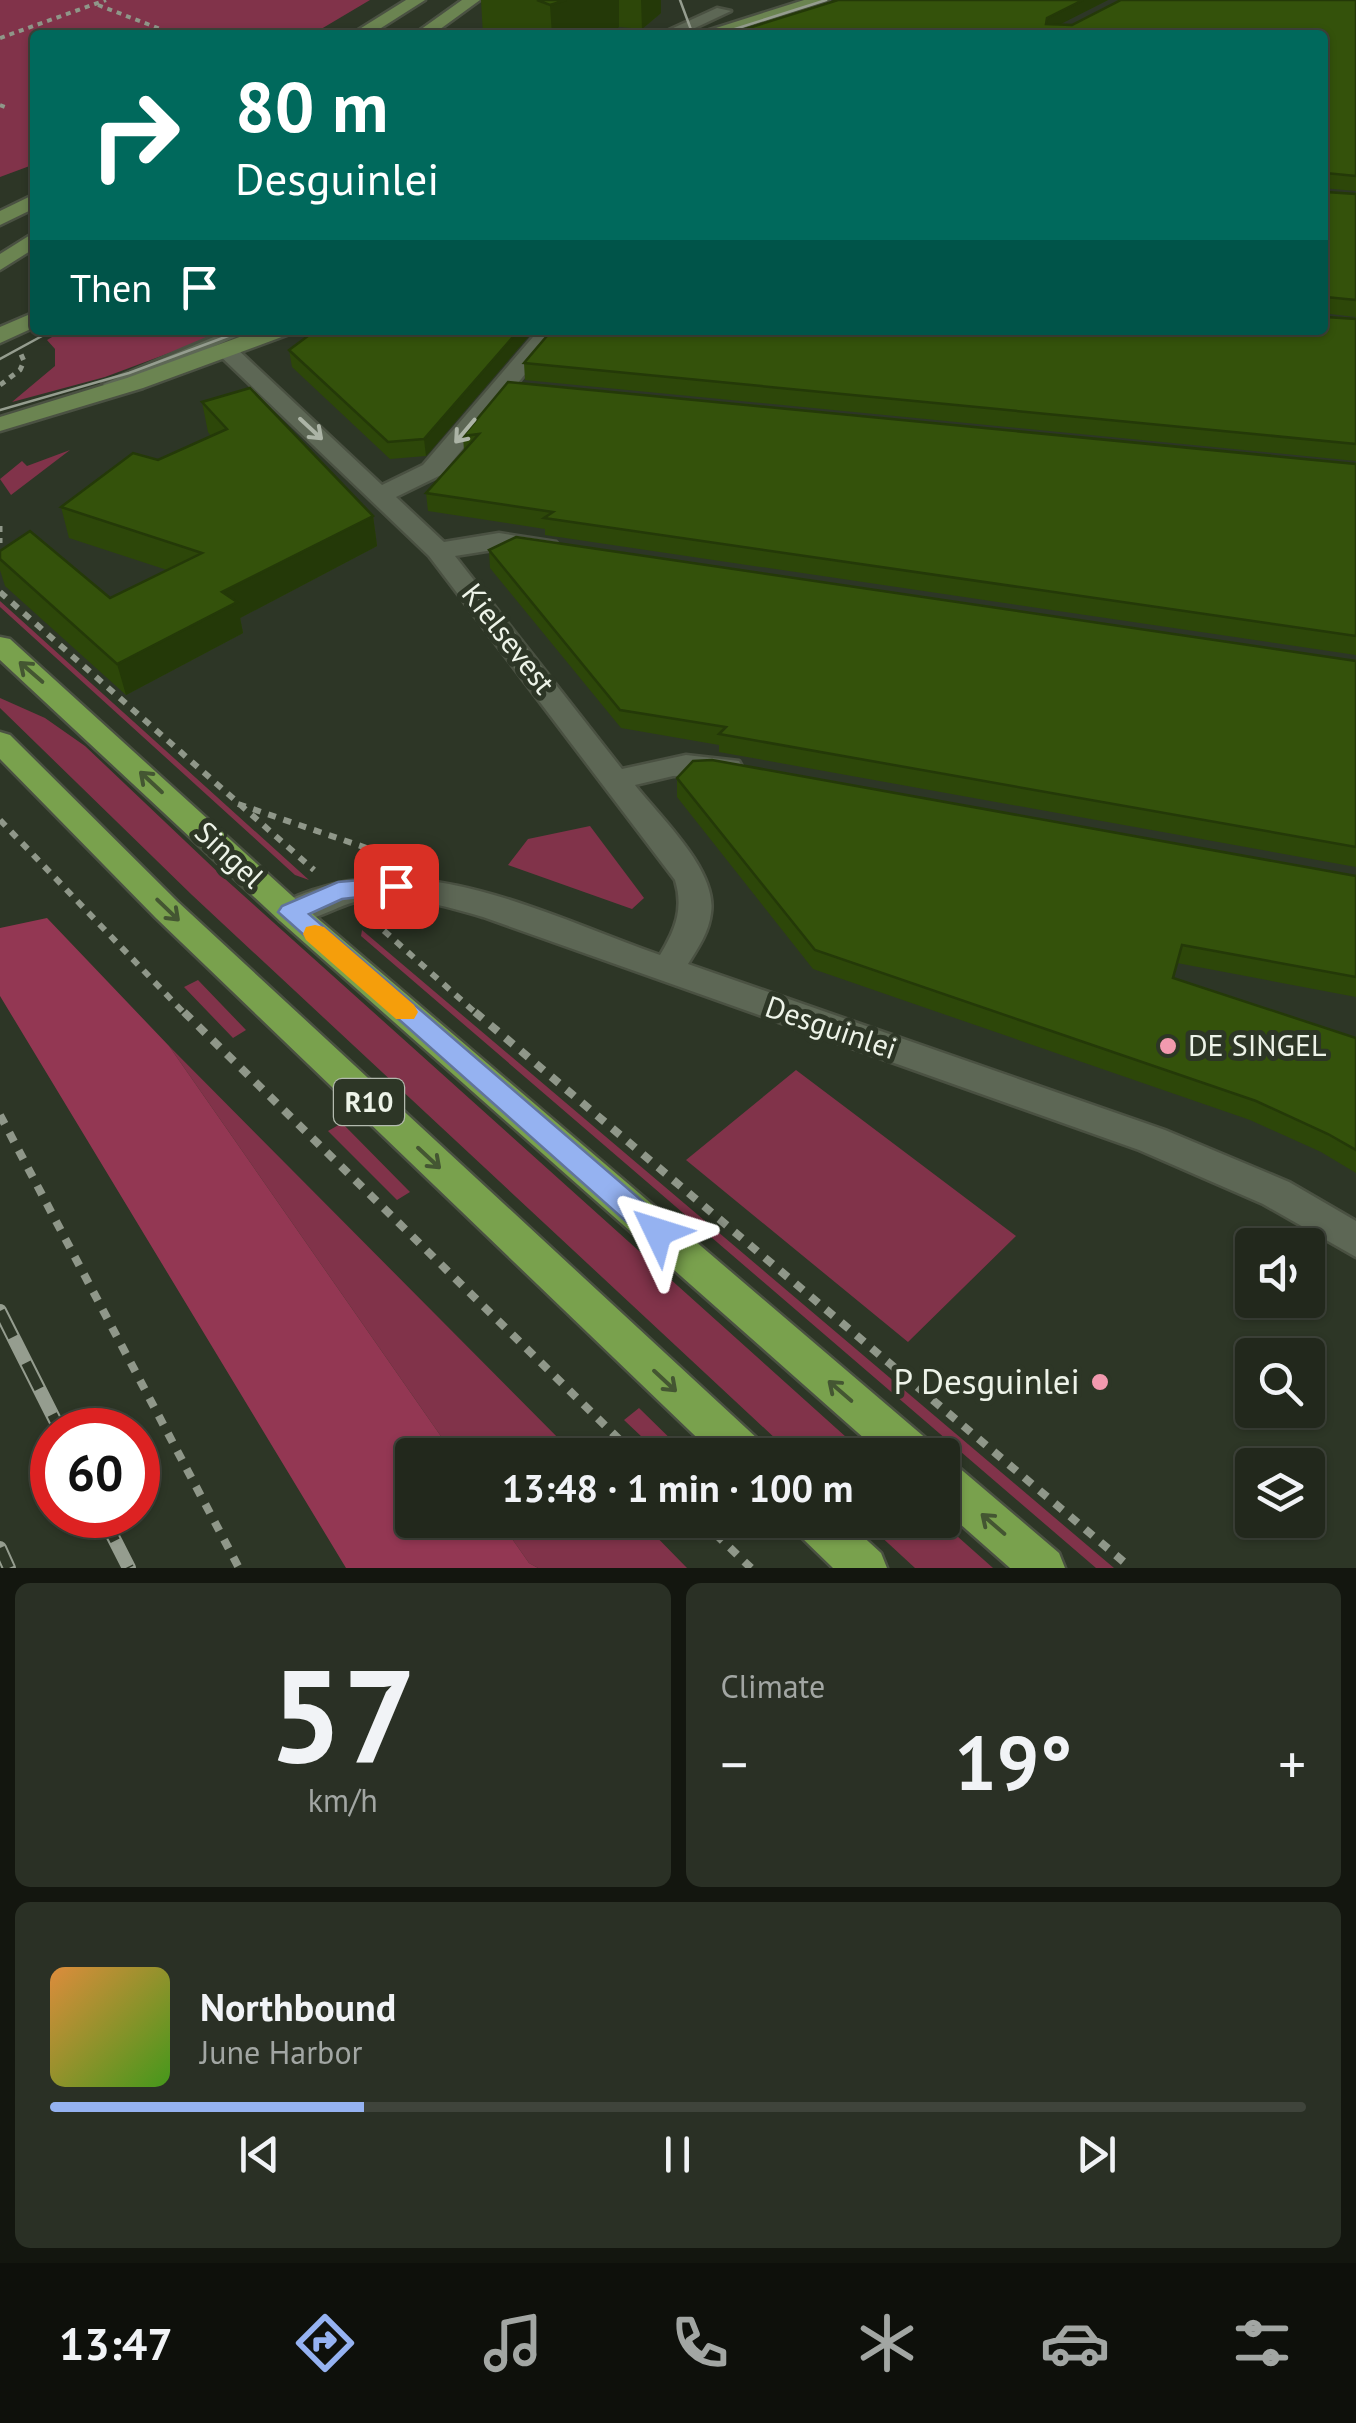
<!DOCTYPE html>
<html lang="en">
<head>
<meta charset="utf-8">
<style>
	body { margin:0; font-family:"PT Sans",sans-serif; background:#2a3025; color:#f1f3f6; height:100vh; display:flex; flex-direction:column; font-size:38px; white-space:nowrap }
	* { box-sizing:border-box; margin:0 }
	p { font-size:32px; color:#a2a6a3 }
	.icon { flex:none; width:55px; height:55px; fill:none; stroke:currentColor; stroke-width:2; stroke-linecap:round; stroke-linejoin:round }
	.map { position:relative; height:1568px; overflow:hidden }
	.side { display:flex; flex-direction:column; gap:15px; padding:15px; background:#13160f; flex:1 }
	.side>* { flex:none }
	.guide { position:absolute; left:30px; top:30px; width:1298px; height:305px; border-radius:10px; box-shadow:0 2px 8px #0004,0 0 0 2px #3f443b; background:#00695c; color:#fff; overflow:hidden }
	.controls { position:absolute; left:1235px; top:1228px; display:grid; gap:20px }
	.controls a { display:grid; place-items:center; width:90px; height:90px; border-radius:10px; background:#22281c; box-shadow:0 2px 8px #0004,0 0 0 2px #3f443b; font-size:50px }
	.speed { position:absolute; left:30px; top:1408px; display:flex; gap:20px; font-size:50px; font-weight:700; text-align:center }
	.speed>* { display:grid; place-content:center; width:130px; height:130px; border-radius:50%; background:#22281c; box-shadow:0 2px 8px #0004,0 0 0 2px #3f443b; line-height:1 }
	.speed .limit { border:15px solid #d22; background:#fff; color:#111 }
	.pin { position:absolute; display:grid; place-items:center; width:85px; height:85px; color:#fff; margin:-42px; border-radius:20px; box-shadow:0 5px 15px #0006 }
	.me { position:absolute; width:110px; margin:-55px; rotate:311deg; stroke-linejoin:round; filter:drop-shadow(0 0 8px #0008) }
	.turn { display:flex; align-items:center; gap:35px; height:210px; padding:0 40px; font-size:45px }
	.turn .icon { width:130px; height:130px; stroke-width:2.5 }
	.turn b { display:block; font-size:70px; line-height:85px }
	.then { display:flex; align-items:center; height:95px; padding:0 40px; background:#0003; gap:20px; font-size:38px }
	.big { font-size:75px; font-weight:800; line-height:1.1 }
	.side .tile { flex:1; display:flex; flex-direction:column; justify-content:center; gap:15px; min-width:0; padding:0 35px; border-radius:15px; background:#2a3025 }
	.side .dial { align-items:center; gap:0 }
	.dial b { font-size:130px; line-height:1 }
	.song { display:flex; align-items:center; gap:30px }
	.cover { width:120px; height:120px; border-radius:15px; background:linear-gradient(135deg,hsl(30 70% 55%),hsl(100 70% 35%)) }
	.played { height:10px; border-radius:5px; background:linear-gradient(90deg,#95b2f1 25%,#3f443b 25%) }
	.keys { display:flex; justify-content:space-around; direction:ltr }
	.heat { display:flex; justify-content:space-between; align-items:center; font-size:55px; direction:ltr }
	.side .tiles { flex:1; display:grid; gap:15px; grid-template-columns:1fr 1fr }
	.tile:last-child { grid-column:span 2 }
	.trip { position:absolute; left:395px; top:1438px; width:565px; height:100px; border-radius:10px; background:#22281c; box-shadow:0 2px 8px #0004,0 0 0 2px #3f443b; font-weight:800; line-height:100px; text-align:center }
	.dock { display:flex; height:160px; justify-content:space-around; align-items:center; background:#0e100b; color:#a2a6a3 }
	.dock .icon { width:70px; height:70px }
	.dock .active { color:#95b2f1 }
	.dock b { font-size:45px; color:#f1f3f6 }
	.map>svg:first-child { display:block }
	.green { fill:#81334a }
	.forest { fill:#933753 }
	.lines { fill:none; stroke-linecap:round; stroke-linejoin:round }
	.lane-casing { stroke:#4a5142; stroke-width:6 }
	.street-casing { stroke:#4a5142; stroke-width:5 }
	.secondary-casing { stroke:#4a5142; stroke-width:5 }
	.primary-casing { stroke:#4a5142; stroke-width:5 }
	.path-far3 { stroke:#8f9789; stroke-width:4; stroke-dasharray:5 5; stroke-linecap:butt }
	.path-far2 { stroke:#8f9789; stroke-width:5; stroke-dasharray:6 6; stroke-linecap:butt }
	.path-far1 { stroke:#8f9789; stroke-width:6; stroke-dasharray:8 8; stroke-linecap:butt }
	.path { stroke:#8f9789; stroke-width:8; stroke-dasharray:10 10; stroke-linecap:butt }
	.lane { fill:#5d6755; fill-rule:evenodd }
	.street { fill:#5d6755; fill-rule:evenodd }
	.secondary { fill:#6b8451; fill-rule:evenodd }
	.primary { fill:#79a14d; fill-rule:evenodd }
	.tram { stroke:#959d8f; stroke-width:2.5 }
	.rail-casing { stroke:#959d8f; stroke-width:14 }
	.rail { stroke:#2d3626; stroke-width:10; stroke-dasharray:29; stroke-linecap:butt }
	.wall { fill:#2d4709 }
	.shaded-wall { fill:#243908 }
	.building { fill:#34520b; stroke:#243908; stroke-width:2.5 }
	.oneway { stroke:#acb4a6 }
	.oneway2 { stroke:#445632 }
	.route { fill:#95b2f1; stroke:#61749d; stroke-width:2.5 }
	.slow { fill:#f59e0b }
	.poi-dot { fill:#f29aaf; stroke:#2d3626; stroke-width:4 }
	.labels { text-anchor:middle; stroke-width:10; stroke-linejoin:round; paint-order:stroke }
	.shield { fill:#2d3626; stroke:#b3baae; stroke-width:2.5 }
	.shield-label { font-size:28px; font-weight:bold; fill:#edf3e8 }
	.street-label { font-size:30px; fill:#edf3e8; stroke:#2d3626 }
	.poi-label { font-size:30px; fill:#edf3e8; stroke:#2d3626; text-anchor:start }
	.near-poi-label { font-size:35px; fill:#edf3e8; stroke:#2d3626; text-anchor:end }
</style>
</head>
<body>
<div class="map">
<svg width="1356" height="1568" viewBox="0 0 1356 1568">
	<rect width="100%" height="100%" fill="#2d3626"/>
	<!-- green -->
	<path class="green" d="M 0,0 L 370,0 L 311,35 L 35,35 L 35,164 L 0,177 Z
		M 64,330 L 231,330 L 105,377 L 12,402 L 55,366 L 55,349 L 47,340 Z
		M 70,450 L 11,495 L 0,479 L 22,461 L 27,466 Z
		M 0,601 L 309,880 L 295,875 L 0,607 Z
		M 0,698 L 45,718 L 85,746 L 224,878 L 866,1455 L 793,1455 L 192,895 L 0,708 Z
		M 590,826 L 644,898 L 632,909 L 508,865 L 528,839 Z
		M 362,930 L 1114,1568 L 1096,1568 L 361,936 Z
		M 198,980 L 246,1030 L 233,1038 L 184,987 Z
		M 169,1046 L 575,1455 L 454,1455 Z
		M 796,1070 L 1016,1236 L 908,1342 L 686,1160 Z
		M 342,1123 L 410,1192 L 397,1200 L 328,1131 Z
		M 639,1408 L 687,1455 L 688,1455 L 661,1455 L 624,1420 Z
		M 499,1520 L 640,1520 L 687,1568 L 538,1568 L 529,1563 Z
		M 863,1520 L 939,1520 L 993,1568 L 915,1568 Z"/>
	<!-- forest -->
	<path class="forest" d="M 47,918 L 169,1046 L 454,1455 L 412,1455 L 412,1520 L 499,1520 L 529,1563 L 538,1568 L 346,1568 L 0,996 L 0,928 Z"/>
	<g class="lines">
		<defs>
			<path id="lane" d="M 230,330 L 252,330 L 118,388 L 106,388 L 103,384 Z"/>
			<path id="street" d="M 717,8 L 731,11 L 680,35 L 658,35 Z
				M 539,330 L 562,330 L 441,475 L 396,497 L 444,542 L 499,533 L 556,542 L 560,547 L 547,555 L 499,549 L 455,556 L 622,769 L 686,755 L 739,761 L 743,768 L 739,775 L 673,776 L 635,785 C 660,817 718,871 711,913 C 709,932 698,948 688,964 L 1165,1130 L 1289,1182 L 1356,1221 L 1356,1257 L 1263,1204 L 1139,1150 L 483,917 C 446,906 407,895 368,899 C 339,902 307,929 280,921 L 275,913 C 282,900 299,895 313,890 C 428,851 552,917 660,955 C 675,930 684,909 675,880 L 429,556 L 216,352 L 227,345 L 235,347 L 382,485 L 423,465 Z"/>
			<path id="secondary" d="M 406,0 L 425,0 L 370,35 L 350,35 Z
				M 462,0 L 480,0 L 432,35 L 413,35 Z
				M 804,0 L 829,0 L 720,35 L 694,35 Z
				M 35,194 L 35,208 L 0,225 L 0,211 Z
				M 35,232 L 35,248 L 0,270 L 0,254 Z
				M 35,312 L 35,327 L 0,343 L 0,327 Z
				M 259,330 L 290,330 L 287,335 L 143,388 L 0,431 L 0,417 L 127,378 Z"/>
			<path id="primary" d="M 0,637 L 10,639 L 302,905 L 929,1441 L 935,1455 L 883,1455 L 280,921 L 0,660 Z
				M 0,732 L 10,735 L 178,902 L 760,1441 L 766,1455 L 715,1455 L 156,918 L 0,759 Z
				M 942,1460 L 957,1466 L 1059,1553 L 1065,1568 L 1010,1568 L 942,1508 Z
				M 792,1520 L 845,1520 L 881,1553 L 887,1568 L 833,1568 L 799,1535 Z"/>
		</defs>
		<!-- lane casing -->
		<use href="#lane" class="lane-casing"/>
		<!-- street casing -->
		<use href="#street" class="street-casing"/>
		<!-- secondary casing -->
		<use href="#secondary" class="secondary-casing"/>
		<!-- primary casing -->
		<use href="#primary" class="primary-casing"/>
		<!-- path-far3 -->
		<path class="path-far3" d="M 98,5 L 176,35
			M 0,38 L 106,0
			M 0,105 L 8,108"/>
		<!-- path-far2 -->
		<path class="path-far2" d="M 0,385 L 20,370 L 24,361 L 20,352
			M 0,526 L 0,543"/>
		<!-- path-far1 -->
		<path class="path-far1" d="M 0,592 L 314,870
			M 238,804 L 387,855
			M 0,820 L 186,1015
			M 372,920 L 478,1015"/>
		<!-- path -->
		<path class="path" d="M 184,1012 L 635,1455
			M 475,1012 L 1131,1568
			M 0,1115 L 239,1568
			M 701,1520 L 751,1568"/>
		<!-- lane -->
		<use href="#lane" class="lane"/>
		<!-- street -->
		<use href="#street" class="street"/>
		<!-- secondary -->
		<use href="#secondary" class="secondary"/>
		<!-- primary -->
		<use href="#primary" class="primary"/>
		<!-- tram -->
		<path class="tram" d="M 680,0 L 693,35
			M 716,35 L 826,0
			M 0,359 L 53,330
			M 0,410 L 129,373 L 244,330"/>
		<defs>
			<path id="rail" d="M 0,1311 L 60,1430
				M 102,1515 L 129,1568
				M 0,1548 L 9,1568"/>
		</defs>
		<!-- rail casing -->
		<use href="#rail" class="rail-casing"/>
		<!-- rail -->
		<use href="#rail" class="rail"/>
	</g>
	<!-- wall -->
	<path class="wall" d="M 481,0 L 661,0 L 661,13 L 642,29 L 619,27 L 610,35 L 483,35 Z
		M 838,0 L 1108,0 L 1060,24 L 1072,25 L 1356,0 L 1356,191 L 1322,188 L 1322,35 L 739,35 L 739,31 Z
		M 1326,192 L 1356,194 L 1356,317 L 1322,313 Z
		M 1326,317 L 1356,319 L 1356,461 L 525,380 L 524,363 Z
		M 316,330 L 534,330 L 426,456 L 390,459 L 292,367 L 289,350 Z
		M 508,382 L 1356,464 L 1356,655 L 545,535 L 545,529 L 428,511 L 426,493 L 464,451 L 463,436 Z
		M 202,402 L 373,516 L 377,546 L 240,618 L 243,633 L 126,695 L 5,586 L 0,570 L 0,551 L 110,598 L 167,570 L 69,538 L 61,507 L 211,436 L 208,432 Z
		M 489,550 L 1356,661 L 1356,867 L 719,752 L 719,745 L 621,728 L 490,568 Z
		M 677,778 L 1356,876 L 1356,997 L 1177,963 L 1173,978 L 1356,1038 L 1356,1173 L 1321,1152 L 1250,1120 L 813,969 L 677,797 Z"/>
	<!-- shaded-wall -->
	<path class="shaded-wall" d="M 566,0 L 619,0 L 619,27 L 610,35 L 552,35 L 550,5 Z
		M 641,0 L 661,0 L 661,13 L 642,29 Z
		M 1083,0 L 1108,0 L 1045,32 L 1047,18 Z
		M 519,330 L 534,330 L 426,456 L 424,439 Z
		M 373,516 L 377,546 L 240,618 L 243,633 L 126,695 L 117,664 L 222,592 Z"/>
	<!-- building -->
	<path class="building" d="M 537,0 L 566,0 L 550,5 Z
		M 838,0 L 1083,0 L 1047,18 L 1046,24 L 1072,25 L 1121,0 L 1356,0 L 1356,176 L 1326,173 L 1322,187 L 1322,35 L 748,35 L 739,31 Z
		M 1322,189 L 1326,192 L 1356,194 L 1356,300 L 1326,297 L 1322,301 Z
		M 1322,314 L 1326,317 L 1356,319 L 1356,444 L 524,363 L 552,330 L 1322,330 Z
		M 316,330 L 519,330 L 424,439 L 388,442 L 289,350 Z
		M 508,382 L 1356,464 L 1356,636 L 544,518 L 553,512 L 426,493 L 479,434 L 463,436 Z
		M 250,388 L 373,516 L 222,592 L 237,602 L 117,664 L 0,559 L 0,551 L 30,531 L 110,598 L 202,553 L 61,507 L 133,453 L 158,460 L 227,429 L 202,402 Z
		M 516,537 L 1356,661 L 1356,847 L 719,734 L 726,727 L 620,710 L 489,550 Z
		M 712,760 L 1356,876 L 1356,977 L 1182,945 L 1173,978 L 1356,1038 L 1356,1150 L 1328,1134 L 1256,1101 L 815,950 L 677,778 L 693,761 Z"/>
	<!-- one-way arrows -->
	<defs><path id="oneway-shaft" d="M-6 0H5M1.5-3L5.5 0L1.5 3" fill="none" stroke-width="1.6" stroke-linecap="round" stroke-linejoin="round" transform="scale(2.5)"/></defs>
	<g class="oneway">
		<use href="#oneway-shaft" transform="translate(311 429) rotate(43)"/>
		<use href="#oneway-shaft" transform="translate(465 431) rotate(130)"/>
	</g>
	<g class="oneway2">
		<use href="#oneway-shaft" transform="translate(31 672) rotate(-139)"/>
		<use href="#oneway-shaft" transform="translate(151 782) rotate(-137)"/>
		<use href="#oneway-shaft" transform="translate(168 910) rotate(44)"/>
		<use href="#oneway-shaft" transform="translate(429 1158) rotate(43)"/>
		<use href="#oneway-shaft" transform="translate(665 1381) rotate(43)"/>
		<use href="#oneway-shaft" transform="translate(840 1391) rotate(-139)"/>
		<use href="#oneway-shaft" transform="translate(993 1524) rotate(-139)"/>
	</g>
	<!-- route -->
	<path class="route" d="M 396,877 L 408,886 L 404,892 L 342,899 L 309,914 L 669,1224 L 673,1232 L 669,1241 L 658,1245 L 648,1241 L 278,912 L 282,906 L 338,882 Z"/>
	<!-- slow -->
	<path class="slow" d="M 315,925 L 324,927 L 414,1005 L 418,1012 L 414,1019 L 396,1019 L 306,940 L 303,934 L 306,927 Z"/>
	<!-- markers -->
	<g class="poi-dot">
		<circle cx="1168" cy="1046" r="10"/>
		<circle cx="1100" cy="1382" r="10"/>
	</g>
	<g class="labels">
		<!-- shield labels -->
		<rect class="shield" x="334" y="1079" width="70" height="46" rx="8"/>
		<g class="shield-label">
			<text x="369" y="1112">R10</text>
		</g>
		<!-- street labels -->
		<g class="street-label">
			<text transform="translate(508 639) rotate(52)" y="10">Kielsevest</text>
			<text transform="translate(229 855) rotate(43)" y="10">Singel</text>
			<text transform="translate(831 1028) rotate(19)" y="10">Desguinlei</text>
		</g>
		<!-- poi labels -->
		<g class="poi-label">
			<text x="1188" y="1056">DE SINGEL</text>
		</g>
		<!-- near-poi labels -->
		<g class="near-poi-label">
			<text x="1080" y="1394">P Desguinlei</text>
		</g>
	</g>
</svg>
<div class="controls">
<a><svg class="icon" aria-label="sound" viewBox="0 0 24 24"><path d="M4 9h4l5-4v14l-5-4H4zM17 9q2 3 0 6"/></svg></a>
<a><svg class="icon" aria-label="search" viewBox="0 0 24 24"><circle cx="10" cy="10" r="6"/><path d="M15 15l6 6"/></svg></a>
<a><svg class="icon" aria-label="layers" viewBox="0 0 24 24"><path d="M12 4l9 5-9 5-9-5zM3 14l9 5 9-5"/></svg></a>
</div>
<div class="speed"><div class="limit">60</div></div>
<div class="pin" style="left:396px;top:886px;background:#d93025"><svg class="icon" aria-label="arrive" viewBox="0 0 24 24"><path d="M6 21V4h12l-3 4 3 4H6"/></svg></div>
<svg class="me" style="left:658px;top:1232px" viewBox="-20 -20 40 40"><path d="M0-17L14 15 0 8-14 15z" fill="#95b2f1" stroke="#fff" stroke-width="4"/></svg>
<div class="trip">13:48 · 1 min · 100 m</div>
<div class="guide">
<div class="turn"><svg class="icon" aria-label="right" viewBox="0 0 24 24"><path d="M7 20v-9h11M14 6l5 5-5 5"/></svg><div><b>80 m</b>Desguinlei</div></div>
<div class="then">Then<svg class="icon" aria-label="arrive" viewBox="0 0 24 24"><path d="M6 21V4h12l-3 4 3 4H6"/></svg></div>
</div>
</div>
<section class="side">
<div class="tiles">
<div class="tile dial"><b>57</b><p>km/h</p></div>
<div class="tile"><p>Climate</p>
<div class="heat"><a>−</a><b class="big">19°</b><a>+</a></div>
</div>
<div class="tile">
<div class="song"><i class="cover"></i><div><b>Northbound</b><p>June Harbor</p></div></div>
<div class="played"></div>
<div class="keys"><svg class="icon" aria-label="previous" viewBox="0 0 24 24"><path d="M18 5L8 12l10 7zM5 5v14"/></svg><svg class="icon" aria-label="pause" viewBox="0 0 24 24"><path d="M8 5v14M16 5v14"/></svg><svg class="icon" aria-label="next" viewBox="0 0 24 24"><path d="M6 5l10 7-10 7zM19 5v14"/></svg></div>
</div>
</div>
</section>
<nav class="dock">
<b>13:47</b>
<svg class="icon active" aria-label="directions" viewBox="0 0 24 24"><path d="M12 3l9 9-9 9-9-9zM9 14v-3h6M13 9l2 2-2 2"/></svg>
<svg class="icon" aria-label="music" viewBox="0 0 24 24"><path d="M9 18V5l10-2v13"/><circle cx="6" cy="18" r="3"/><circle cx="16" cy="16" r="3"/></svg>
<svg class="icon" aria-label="phone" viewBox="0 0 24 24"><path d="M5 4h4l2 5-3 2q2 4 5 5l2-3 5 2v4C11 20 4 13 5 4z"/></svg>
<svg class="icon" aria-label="climate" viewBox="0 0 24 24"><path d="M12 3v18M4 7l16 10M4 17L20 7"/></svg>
<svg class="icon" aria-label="car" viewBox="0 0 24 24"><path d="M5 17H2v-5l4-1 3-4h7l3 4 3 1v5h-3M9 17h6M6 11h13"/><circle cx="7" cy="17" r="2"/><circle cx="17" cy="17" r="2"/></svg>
<svg class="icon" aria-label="filters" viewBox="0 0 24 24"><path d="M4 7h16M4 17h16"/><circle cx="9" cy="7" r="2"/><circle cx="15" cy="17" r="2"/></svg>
</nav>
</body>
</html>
